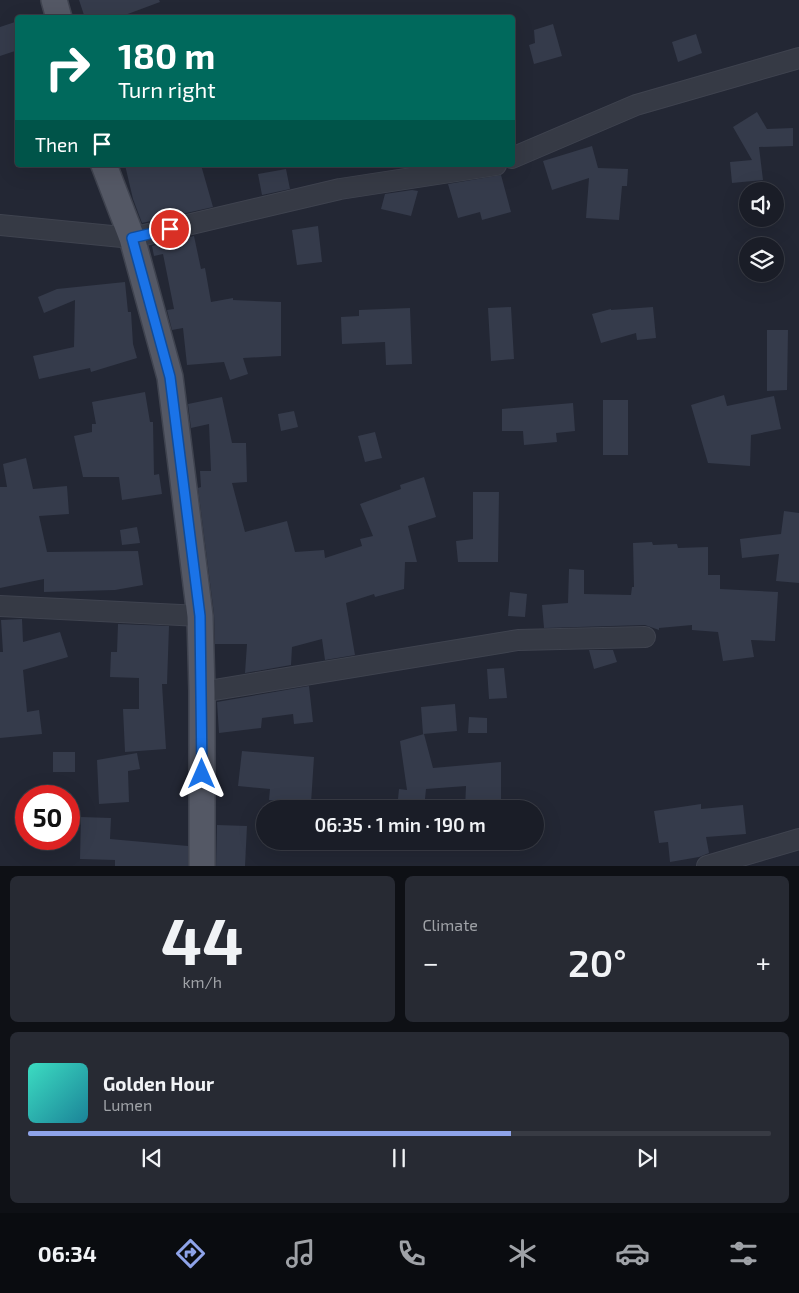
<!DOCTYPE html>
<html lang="en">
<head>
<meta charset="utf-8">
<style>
	body { margin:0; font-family:"Exo 2",sans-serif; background:#272a33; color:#f1f3f6; height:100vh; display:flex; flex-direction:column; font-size:19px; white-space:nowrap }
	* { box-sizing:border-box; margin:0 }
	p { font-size:16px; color:#9fa2a7 }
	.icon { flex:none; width:28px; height:28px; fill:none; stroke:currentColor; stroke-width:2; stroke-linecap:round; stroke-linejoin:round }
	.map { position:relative; height:866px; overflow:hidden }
	.panel { display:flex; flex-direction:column; gap:10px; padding:10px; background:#0e1015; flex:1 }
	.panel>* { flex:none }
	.guide { position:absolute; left:15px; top:15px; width:500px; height:152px; border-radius:5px; box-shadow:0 5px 20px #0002,0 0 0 1px #383b44; background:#00695c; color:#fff; overflow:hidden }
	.buttons { position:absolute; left:739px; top:182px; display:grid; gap:10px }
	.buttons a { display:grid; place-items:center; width:45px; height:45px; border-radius:50%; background:#1a1d27; box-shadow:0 5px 20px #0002,0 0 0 1px #383b44; font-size:25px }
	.speed { position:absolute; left:15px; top:785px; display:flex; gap:10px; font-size:25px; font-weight:700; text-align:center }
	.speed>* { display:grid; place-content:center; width:65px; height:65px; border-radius:50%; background:#1a1d27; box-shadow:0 5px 20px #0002,0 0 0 1px #383b44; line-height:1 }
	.speed .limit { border:8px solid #d22; background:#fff; color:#111 }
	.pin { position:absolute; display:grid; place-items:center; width:42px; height:42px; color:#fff; margin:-21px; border:2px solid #fff; border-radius:50%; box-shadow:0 1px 5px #0007 }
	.me { position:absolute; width:55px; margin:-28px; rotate:0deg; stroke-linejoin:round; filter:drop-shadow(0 0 4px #0008) }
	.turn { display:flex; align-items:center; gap:18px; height:105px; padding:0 20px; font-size:22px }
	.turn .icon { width:65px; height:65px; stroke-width:2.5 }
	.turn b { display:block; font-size:35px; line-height:42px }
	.then { display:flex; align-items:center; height:48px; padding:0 20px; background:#0003; gap:10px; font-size:19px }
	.big { font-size:38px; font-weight:600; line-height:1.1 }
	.panel .widget { flex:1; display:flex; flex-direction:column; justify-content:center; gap:8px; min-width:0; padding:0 18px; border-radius:8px; background:#272a33 }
	.panel .dial { align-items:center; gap:0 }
	.dial b { font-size:65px; line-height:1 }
	.song { display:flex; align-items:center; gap:15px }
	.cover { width:60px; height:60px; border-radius:8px; background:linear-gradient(135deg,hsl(170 70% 55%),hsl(190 70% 35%)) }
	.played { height:5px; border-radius:2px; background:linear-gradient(90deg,#8ea3e9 65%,#383b44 65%) }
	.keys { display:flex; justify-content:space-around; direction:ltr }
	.heat { display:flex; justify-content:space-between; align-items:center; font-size:28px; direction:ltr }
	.panel .tiles { flex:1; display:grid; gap:10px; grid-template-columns:1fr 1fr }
	.widget:last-child { grid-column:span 2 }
	.trip { position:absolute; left:256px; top:800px; width:288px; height:50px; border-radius:25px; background:#1a1d27; box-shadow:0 5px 20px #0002,0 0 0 1px #383b44; font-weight:600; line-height:50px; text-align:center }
	.dock { display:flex; height:80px; justify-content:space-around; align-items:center; background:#0a0c10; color:#9fa2a7 }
	.dock .icon { width:35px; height:35px }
	.dock .on { color:#8ea3e9 }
	.dock b { font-size:22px; color:#f1f3f6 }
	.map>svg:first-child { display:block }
	.building { fill:#353b4b }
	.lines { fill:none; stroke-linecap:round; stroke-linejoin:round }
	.minor-casing { stroke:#3f434f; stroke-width:22 }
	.major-casing { stroke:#3f434f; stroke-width:28 }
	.minor { stroke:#363a45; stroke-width:20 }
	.major { stroke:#545865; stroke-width:25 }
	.route-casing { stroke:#114b97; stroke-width:12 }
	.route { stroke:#1a73e8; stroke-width:9 }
</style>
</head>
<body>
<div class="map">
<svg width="799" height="866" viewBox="0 0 799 866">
	<rect width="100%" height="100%" fill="#232734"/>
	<!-- building -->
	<path class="building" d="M 79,0 L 159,0 L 160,2 L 117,18 L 85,18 Z
		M 18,21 L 18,50 L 0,56 L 0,27 Z
		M 553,24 L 562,56 L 534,64 L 529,45 L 535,43 L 534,30 Z
		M 696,34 L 702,53 L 678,62 L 672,42 Z
		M 757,112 L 767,129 L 793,128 L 793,146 L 759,147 L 763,180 L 732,183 L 730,162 L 752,160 L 733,127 Z
		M 592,146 L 598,168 L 628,169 L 627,186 L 622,186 L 619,220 L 586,218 L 589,178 L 552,190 L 543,161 Z
		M 125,165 L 201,165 L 213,207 L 142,223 L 133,199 Z
		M 286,169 L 290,189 L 262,195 L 258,174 Z
		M 501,175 L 511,212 L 482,220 L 480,212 L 458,218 L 448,184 Z
		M 412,190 L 418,191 L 411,216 L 381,209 L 385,194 Z
		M 318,226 L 322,262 L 297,265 L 292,230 Z
		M 194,236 L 201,269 L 205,268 L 211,302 L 233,298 L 233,300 L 281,302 L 281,356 L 243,358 L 248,374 L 230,380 L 224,362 L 187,365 L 183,328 L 172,330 L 167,310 L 174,309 L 163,254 L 154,256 L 152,246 Z
		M 125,282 L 128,312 L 131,312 L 133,344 L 137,358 L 91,372 L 90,368 L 39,379 L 33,356 L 74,347 L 75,300 L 44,313 L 38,297 L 57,289 Z
		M 511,307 L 514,359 L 491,361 L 488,308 Z
		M 653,307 L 656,338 L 637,340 L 636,333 L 601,343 L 592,314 L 611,309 L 611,310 Z
		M 410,308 L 412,364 L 386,365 L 385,342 L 342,344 L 341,317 L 359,316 L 359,310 Z
		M 767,330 L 788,330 L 787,390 L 767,391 Z
		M 145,392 L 150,422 L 153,422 L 154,475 L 159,474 L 162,494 L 122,500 L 119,477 L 83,477 L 74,436 L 92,432 L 92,424 L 96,424 L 92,402 Z
		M 724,395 L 727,406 L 774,396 L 781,429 L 751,435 L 750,466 L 708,463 L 691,405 Z
		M 222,397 L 232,443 L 246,443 L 247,482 L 232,483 L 245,532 L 287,521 L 295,552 L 324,550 L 325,558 L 362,546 L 360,539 L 373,536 L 360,504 L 401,489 L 400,485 L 424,477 L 436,517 L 408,526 L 417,562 L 405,562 L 404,589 L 375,597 L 374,594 L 346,603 L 355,655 L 325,660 L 322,639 L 292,647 L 291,665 L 245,673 L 247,644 L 215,644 L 214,614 L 198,488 L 201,487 L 200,471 L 211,471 L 209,424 L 191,428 L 188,404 Z
		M 603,400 L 628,400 L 628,455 L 603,455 Z
		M 573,403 L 575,431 L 556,433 L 557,442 L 524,445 L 523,431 L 502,431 L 502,409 Z
		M 294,411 L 298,427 L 281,431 L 278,414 Z
		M 375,432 L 382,458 L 365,462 L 358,436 Z
		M 26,458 L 33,489 L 67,486 L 69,514 L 39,516 L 47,552 L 138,551 L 143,585 L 115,590 L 44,592 L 44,579 L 0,588 L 0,487 L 7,487 L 3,464 Z
		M 473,492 L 499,492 L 498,562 L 458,562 L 456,541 L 473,539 Z
		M 784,511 L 799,513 L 799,583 L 776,581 L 779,554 L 742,558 L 740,539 L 781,534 Z
		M 137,527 L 140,543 L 122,545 L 120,530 Z
		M 652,542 L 653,545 L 677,544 L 678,548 L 708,547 L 708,575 L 720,575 L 720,589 L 778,592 L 775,641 L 751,640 L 754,657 L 723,661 L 718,632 L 692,630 L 692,625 L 659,628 L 659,630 L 645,625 L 544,628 L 542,605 L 568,603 L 569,569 L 584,570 L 584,594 L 631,595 L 632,587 L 634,587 L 633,543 Z
		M 510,592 L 527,594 L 525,617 L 508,616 Z
		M 22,619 L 23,642 L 60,632 L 68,657 L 23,670 L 27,712 L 39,710 L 42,734 L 0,738 L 0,652 L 3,652 L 1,620 Z
		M 118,624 L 169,626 L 167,684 L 162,684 L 166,749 L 125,752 L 123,709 L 139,709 L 139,678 L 110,677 L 111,652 L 117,652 Z
		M 589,650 L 613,650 L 617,662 L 594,669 Z
		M 504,668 L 507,698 L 489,699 L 487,669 Z
		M 309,686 L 313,722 L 294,724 L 293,714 L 262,718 L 261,728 L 219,733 L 217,702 Z
		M 455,704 L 457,731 L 423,734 L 421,707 Z
		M 469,717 L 487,718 L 487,733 L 468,733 Z
		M 424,734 L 433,768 L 501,762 L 501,809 L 465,809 L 466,786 L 426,789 L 424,809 L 397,809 L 399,789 L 407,790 L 400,741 Z
		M 242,751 L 314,757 L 311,803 L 269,800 L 270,789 L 238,786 Z
		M 53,752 L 75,752 L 75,772 L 53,772 Z
		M 137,753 L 140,769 L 128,771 L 129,802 L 99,804 L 97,760 Z
		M 701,804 L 701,809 L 743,805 L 746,834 L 706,837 L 709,853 L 699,857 L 670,862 L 668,842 L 659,843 L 654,811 Z
		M 81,817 L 111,818 L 110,839 L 188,846 L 188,866 L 115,866 L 115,860 L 80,859 Z
		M 217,825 L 247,826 L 245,866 L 216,866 Z"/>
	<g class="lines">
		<defs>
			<path id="minor" d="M 512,158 L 636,105 L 799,58
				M 0,225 L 132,238 L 340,189 L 496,165
				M 0,606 L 200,616
				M 202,692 L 518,640 L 645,637
				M 707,866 L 799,839"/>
			<path id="major" d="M 54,0 L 59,18
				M 104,165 L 132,238 L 170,377 L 200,616 L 202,692 L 202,866"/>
		</defs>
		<!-- minor casing -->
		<use href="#minor" class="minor-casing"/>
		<!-- major casing -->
		<use href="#major" class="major-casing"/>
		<!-- minor -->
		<use href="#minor" class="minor"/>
		<!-- major -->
		<use href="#major" class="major"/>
	</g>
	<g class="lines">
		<defs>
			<path id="route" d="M 170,229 L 132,238 L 170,377 L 200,616 L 202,774"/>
		</defs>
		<!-- route casing -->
		<use href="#route" class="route-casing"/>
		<!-- route -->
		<use href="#route" class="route"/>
	</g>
</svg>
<div class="buttons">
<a><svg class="icon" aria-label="sound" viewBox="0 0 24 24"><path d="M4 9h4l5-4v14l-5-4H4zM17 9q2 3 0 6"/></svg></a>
<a><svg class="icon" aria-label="layers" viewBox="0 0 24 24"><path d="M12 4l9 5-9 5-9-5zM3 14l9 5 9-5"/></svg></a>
</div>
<div class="speed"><div class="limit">50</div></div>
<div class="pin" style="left:170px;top:229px;background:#d93025"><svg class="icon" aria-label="arrive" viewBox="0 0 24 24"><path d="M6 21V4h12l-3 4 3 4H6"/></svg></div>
<svg class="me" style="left:202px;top:774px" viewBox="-20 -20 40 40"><path d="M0-17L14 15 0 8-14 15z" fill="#1a73e8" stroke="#fff" stroke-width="4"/></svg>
<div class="trip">06:35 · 1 min · 190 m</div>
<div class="guide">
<div class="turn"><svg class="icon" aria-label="right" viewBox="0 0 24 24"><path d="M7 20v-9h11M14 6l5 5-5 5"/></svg><div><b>180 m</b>Turn right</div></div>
<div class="then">Then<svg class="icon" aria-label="arrive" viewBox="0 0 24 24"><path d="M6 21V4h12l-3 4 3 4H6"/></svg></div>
</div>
</div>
<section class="panel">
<div class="tiles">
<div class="widget dial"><b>44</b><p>km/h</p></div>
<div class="widget"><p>Climate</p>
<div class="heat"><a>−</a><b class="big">20°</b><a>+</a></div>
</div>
<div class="widget">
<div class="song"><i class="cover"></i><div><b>Golden Hour</b><p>Lumen</p></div></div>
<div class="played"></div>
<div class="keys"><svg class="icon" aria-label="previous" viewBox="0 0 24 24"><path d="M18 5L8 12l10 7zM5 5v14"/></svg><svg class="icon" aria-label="pause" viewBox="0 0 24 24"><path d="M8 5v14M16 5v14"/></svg><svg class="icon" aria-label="next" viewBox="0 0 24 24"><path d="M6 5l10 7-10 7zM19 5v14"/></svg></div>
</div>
</div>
</section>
<nav class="dock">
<b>06:34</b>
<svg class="icon on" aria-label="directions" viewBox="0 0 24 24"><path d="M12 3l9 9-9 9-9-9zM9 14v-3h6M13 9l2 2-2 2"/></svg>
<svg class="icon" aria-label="music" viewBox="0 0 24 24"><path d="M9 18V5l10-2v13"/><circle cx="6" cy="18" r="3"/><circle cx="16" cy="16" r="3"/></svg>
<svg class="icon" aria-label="phone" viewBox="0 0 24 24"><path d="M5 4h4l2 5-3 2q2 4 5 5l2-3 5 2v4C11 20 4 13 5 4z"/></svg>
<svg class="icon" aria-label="climate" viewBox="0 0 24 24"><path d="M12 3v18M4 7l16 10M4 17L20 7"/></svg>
<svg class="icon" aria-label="car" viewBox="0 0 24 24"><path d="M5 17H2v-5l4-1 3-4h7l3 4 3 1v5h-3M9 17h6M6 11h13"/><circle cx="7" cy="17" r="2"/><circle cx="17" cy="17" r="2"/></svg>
<svg class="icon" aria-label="filters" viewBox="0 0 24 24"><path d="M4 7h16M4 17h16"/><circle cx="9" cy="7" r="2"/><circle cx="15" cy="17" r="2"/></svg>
</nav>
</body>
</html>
